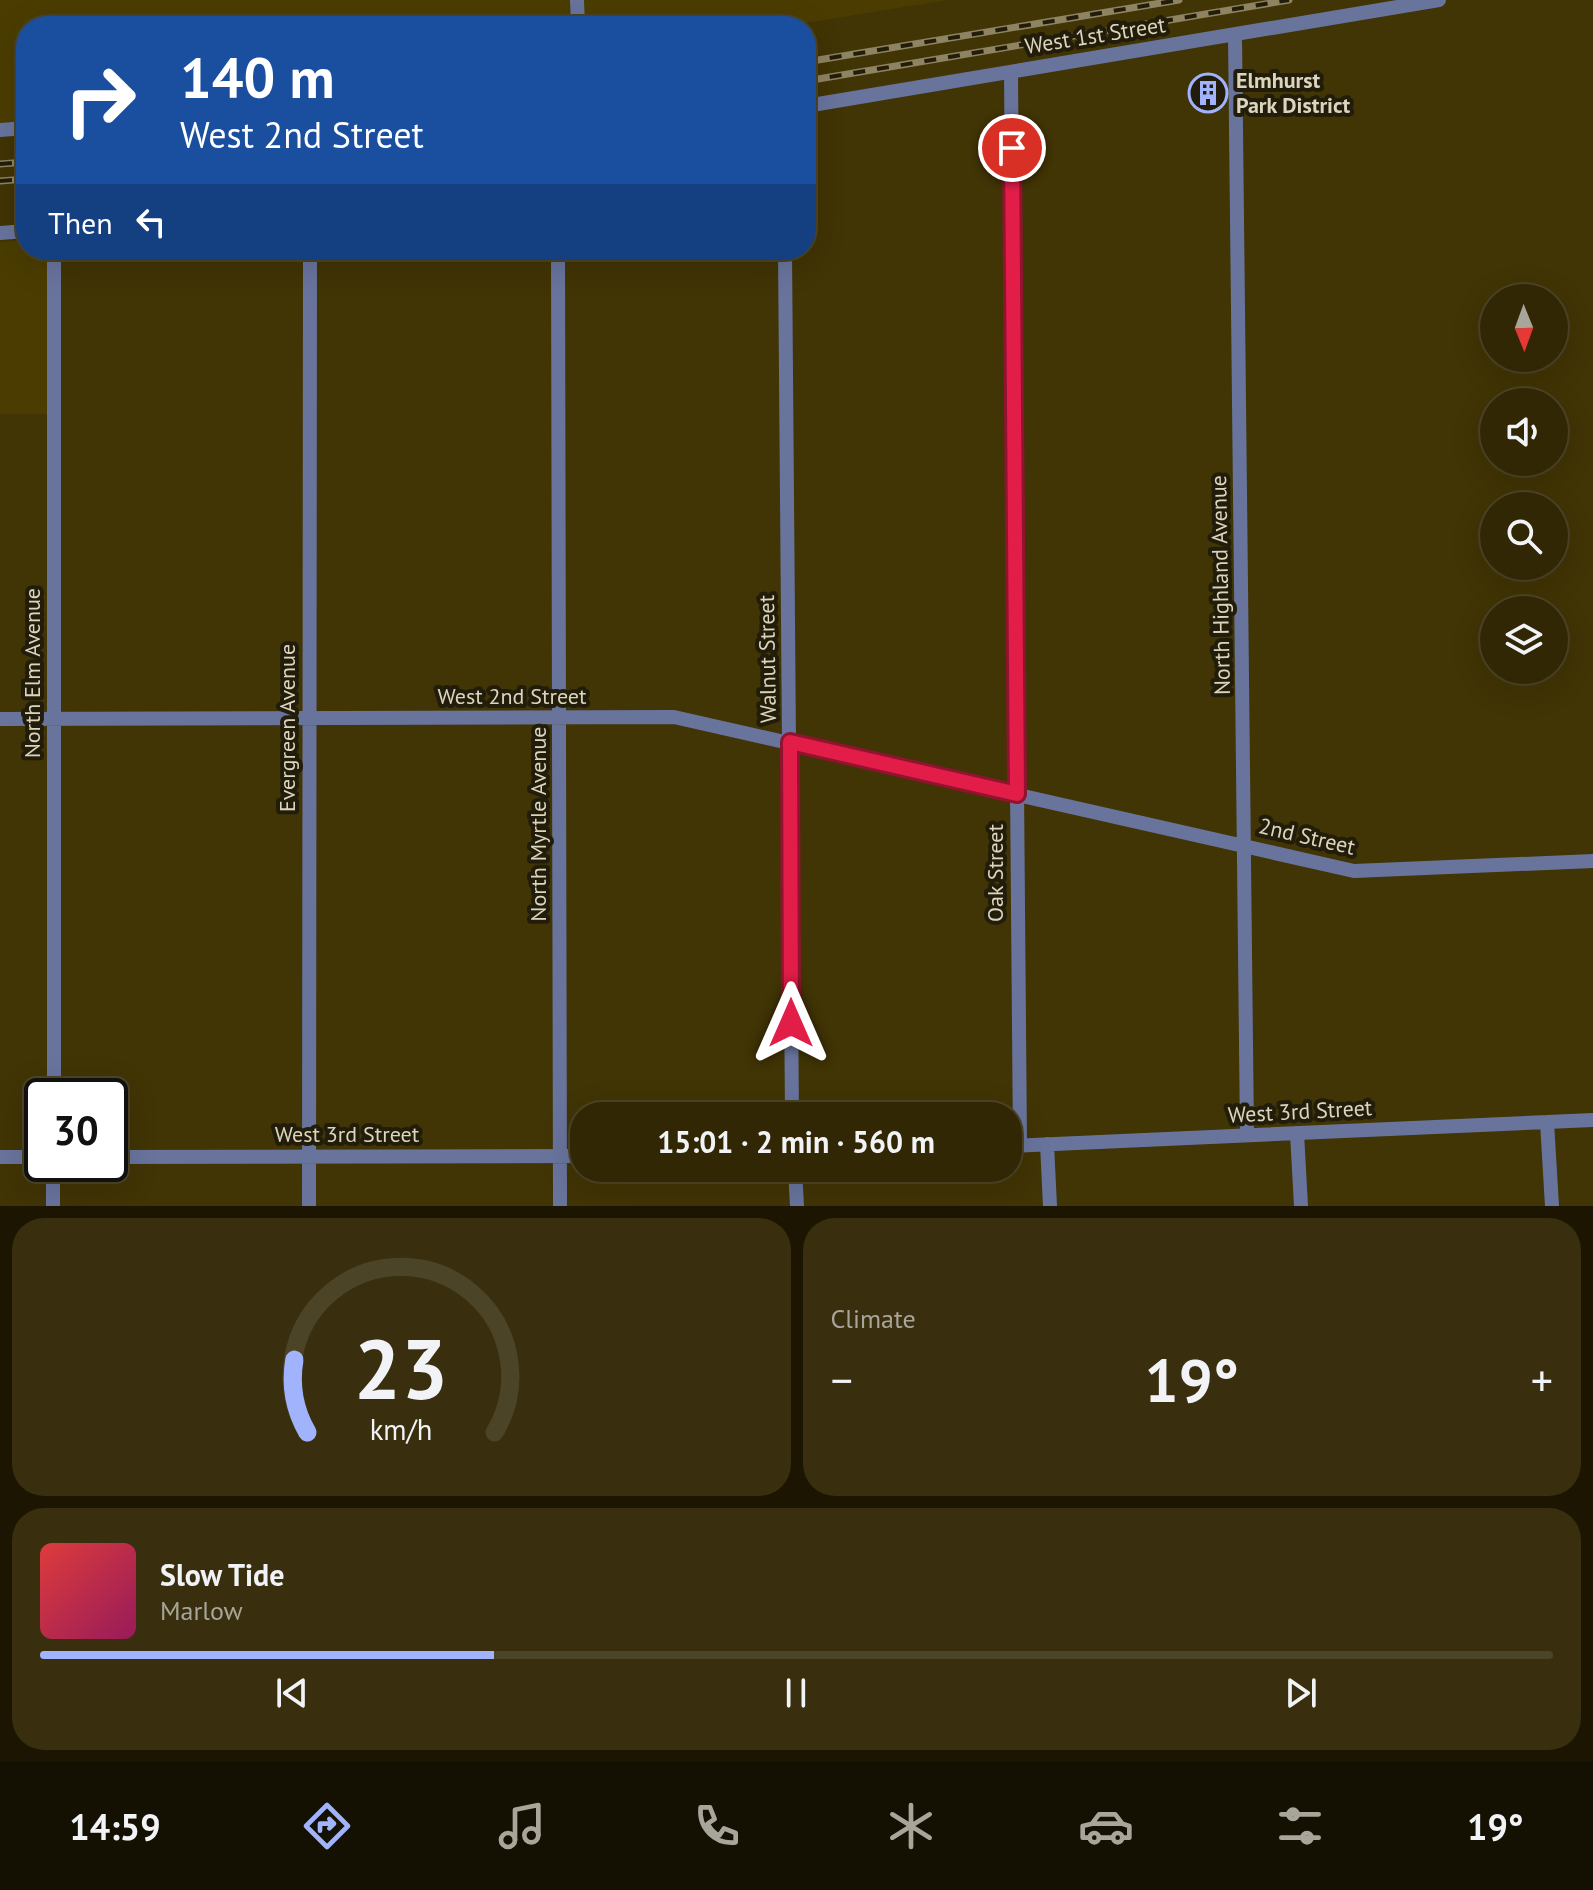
<!DOCTYPE html>
<html lang="en">
<head>
<meta charset="utf-8">
<style>
	body { margin:0; font-family:"PT Sans",sans-serif; background:#392f0e; color:#f1f3f6; height:100vh; display:flex; flex-direction:column; font-size:30px; white-space:nowrap }
	* { box-sizing:border-box; margin:0 }
	p { font-size:26px; color:#a8a59a }
	.icon { flex:none; width:44px; height:44px; fill:none; stroke:currentColor; stroke-width:2; stroke-linecap:round; stroke-linejoin:round }
	.map { position:relative; height:1206px; overflow:hidden }
	.panel { display:flex; flex-direction:column; gap:12px; padding:12px; background:#1b1502; flex:1 }
	.panel>* { flex:none }
	.top-card { position:absolute; left:16px; top:16px; width:800px; height:244px; border-radius:32px; box-shadow:0 8px 32px #0002,0 0 0 2px #4c4426; background:#1a4fa0; color:#fff; overflow:hidden }
	.needle { width:52px; rotate:179deg }
	.buttons { position:absolute; left:1480px; top:284px; display:grid; gap:16px }
	.buttons a { display:grid; place-items:center; width:88px; height:88px; border-radius:50%; background:#312704; box-shadow:0 8px 32px #0002,0 0 0 2px #4c4426; font-size:40px }
	.speed { position:absolute; left:24px; top:1078px; display:flex; gap:16px; font-size:40px; font-weight:700; text-align:center }
	.speed>* { display:grid; place-content:center; width:104px; height:104px; border-radius:50%; background:#312704; box-shadow:0 8px 32px #0002,0 0 0 2px #4c4426; line-height:1 }
	.speed .limit { border:4px solid #111; border-radius:12px; background:#fff; color:#111 }
	.pin { position:absolute; display:grid; place-items:center; width:68px; height:68px; color:#fff; margin:-34px; border:4px solid #fff; border-radius:50%; box-shadow:0 2px 8px #0007 }
	.me { position:absolute; width:88px; margin:-44px; rotate:0deg; stroke-linejoin:round; filter:drop-shadow(0 0 6px #0008) }
	.turn { display:flex; align-items:center; gap:28px; height:168px; padding:0 32px; font-size:36px }
	.turn .icon { width:104px; height:104px; stroke-width:2.5 }
	.turn b { display:block; font-size:56px; line-height:68px }
	.then { display:flex; align-items:center; height:76px; padding:0 32px; background:#0003; gap:16px; font-size:30px }
	.big { font-size:60px; font-weight:700; line-height:1.1 }
	.panel .tile { flex:1; display:flex; flex-direction:column; justify-content:center; gap:12px; min-width:0; padding:0 28px; border-radius:32px; background:#392f0e }
	.panel .dial { align-items:center; gap:0 }
	.dial svg { height:208px; overflow:visible; fill:none; stroke:#4c4426; stroke-width:7; stroke-linecap:round; text-anchor:middle }
	.dial text { fill:#f1f3f6; stroke:none }
	.song { display:flex; align-items:center; gap:24px }
	.cover { width:96px; height:96px; border-radius:12px; background:linear-gradient(135deg,hsl(0 70% 55%),hsl(330 70% 35%)) }
	.played { height:8px; border-radius:4px; background:linear-gradient(90deg,#a1b3fd 30%,#4c4426 30%) }
	.keys { display:flex; justify-content:space-around; direction:ltr }
	.heat { display:flex; justify-content:space-between; align-items:center; font-size:44px; direction:ltr }
	.panel .tiles { flex:1; display:grid; gap:12px; grid-template-columns:1fr 1fr }
	.tile:last-child { grid-column:span 2 }
	.trip { position:absolute; left:570px; top:1102px; width:452px; height:80px; border-radius:32px; background:#312704; box-shadow:0 8px 32px #0002,0 0 0 2px #4c4426; font-weight:700; line-height:80px; text-align:center }
	.dock { display:flex; height:128px; justify-content:space-around; align-items:center; background:#141002; color:#a8a59a }
	.dock .icon { width:56px; height:56px }
	.dock .current { color:#a1b3fd }
	.dock b { font-size:36px; color:#f1f3f6 }
	.map>svg:first-child { display:block }
	.built { fill:#4b3d01 }
	.lines { fill:none; stroke-linecap:round; stroke-linejoin:round }
	.minor { stroke:#69749d; stroke-width:14 }
	.rail-casing { stroke:#8e8461; stroke-width:7 }
	.rail { stroke:#221d0a; stroke-width:4; stroke-dasharray:12; stroke-linecap:butt }
	.route-casing { stroke:#92132f; stroke-width:20 }
	.route { stroke:#e11d48; stroke-width:14 }
	.labels { text-anchor:middle; stroke-width:8; stroke-linejoin:round; paint-order:stroke }
	.street-label { font-size:22px; fill:#dcd5be; stroke:#221d0a }
	.poi-label { font-size:22px; font-weight:bold; fill:#dcd5be; stroke:#221d0a; text-anchor:start }
</style>
</head>
<body>
<div class="map">
<svg width="1593" height="1206" viewBox="0 0 1593 1206">
	<rect width="100%" height="100%" fill="#413405"/>
	<!-- built -->
	<path class="built" d="M 0,0 L 948,0 L 787,26 L 26,26 L 26,121 L 0,123 Z
		M 26,240 L 26,250 L 48,250 L 48,414 L 0,414 L 0,242 Z"/>
	<g class="lines">
		<!-- minor -->
		<path class="minor" d="M 577,0 L 578,26
			M 1235,35 L 1247,1135
			M 1011,72 L 1020,1146
			M 806,106 L 1439,0
			M 0,130 L 26,128
			M 0,233 L 26,231
			M 54,250 L 54,1096
			M 558,250 L 560,1206
			M 785,250 L 792,1116
			M 0,719 L 674,717 L 1354,871 L 1593,861
			M 1547,1122 L 1552,1206
			M 1297,1133 L 1301,1206
			M 1047,1144 L 1050,1206
			M 1008,1146 L 1593,1120
			M 0,1157 L 42,1157
			M 110,1157 L 584,1156
			M 795,1168 L 797,1206
			M 53,1206 L 53,1164
			M 309,1206 L 310,250"/>
		<defs>
			<path id="rail" d="M 806,62 L 1179,0
				M 806,81 L 1289,0
				M 0,164 L 26,162
				M 0,181 L 26,179"/>
		</defs>
		<!-- rail casing -->
		<use href="#rail" class="rail-casing"/>
		<!-- rail -->
		<use href="#rail" class="rail"/>
	</g>
	<g class="lines">
		<defs>
			<path id="route" d="M 791,1023 L 790,742 L 1017,794 L 1012,148"/>
		</defs>
		<!-- route casing -->
		<use href="#route" class="route-casing"/>
		<!-- route -->
		<use href="#route" class="route"/>
	</g>
	<!-- icons -->
	<defs>
		<symbol id="building-ring" viewBox="-11 -11 22 22"><circle r="9.5" fill="#221d0a" stroke="#a1b3fd" stroke-width="1.5"/><path d="M-4-6H4V6H1V3H-1V6H-4ZM-2.5-4.3h1.7v1.8h-1.7ZM.8-4.3h1.7v1.8H.8ZM-2.5-1h1.7V.8h-1.7ZM.8-1h1.7V.8H.8Z" fill="#a1b3fd"/></symbol>
	</defs>
	<g fill-rule="evenodd">
		<use href="#building-ring" x="1186" y="71" width="44" height="44"/>
	</g>
	<g class="labels">
		<!-- street labels -->
		<g class="street-label">
			<text transform="translate(1095 35) rotate(-9)" y="8">West 1st Street</text>
			<text transform="translate(1220 585) rotate(-91)" y="8">North Highland Avenue</text>
			<text transform="translate(767 659) rotate(-91)" y="8">Walnut Street</text>
			<text transform="translate(32 673) rotate(-90)" y="8">North Elm Avenue</text>
			<text x="512" y="704">West 2nd Street</text>
			<text transform="translate(287 728) rotate(-90)" y="8">Evergreen Avenue</text>
			<text transform="translate(538 824) rotate(-90)" y="8">North Myrtle Avenue</text>
			<text transform="translate(1307 836) rotate(13)" y="8">2nd Street</text>
			<text transform="translate(995 873) rotate(-90)" y="8">Oak Street</text>
			<text transform="translate(1300 1111) rotate(-3)" y="8">West 3rd Street</text>
			<text x="347" y="1142">West 3rd Street</text>
		</g>
		<!-- poi labels -->
		<g class="poi-label">
			<text x="1236" y="88">Elmhurst<tspan x="1236" dy="25">Park District</tspan></text>
		</g>
	</g>
</svg>
<div class="buttons">
<a><svg class="needle" viewBox="-14 -14 28 28"><path d="M0-13l5 13h-10z" fill="#e53935"/><path d="M0 13l5-13h-10z" fill="#a8a59a"/></svg></a>
<a><svg class="icon" aria-label="sound" viewBox="0 0 24 24"><path d="M4 9h4l5-4v14l-5-4H4zM17 9q2 3 0 6"/></svg></a>
<a><svg class="icon" aria-label="search" viewBox="0 0 24 24"><circle cx="10" cy="10" r="6"/><path d="M15 15l6 6"/></svg></a>
<a><svg class="icon" aria-label="layers" viewBox="0 0 24 24"><path d="M12 4l9 5-9 5-9-5zM3 14l9 5 9-5"/></svg></a>
</div>
<div class="speed"><div class="limit">30</div></div>
<div class="pin" style="left:1012px;top:148px;background:#d93025"><svg class="icon" aria-label="arrive" viewBox="0 0 24 24"><path d="M6 21V4h12l-3 4 3 4H6"/></svg></div>
<svg class="me" style="left:791px;top:1023px" viewBox="-20 -20 40 40"><path d="M0-17L14 15 0 8-14 15z" fill="#e11d48" stroke="#fff" stroke-width="4"/></svg>
<div class="trip">15:01 · 2 min · 560 m</div>
<div class="top-card">
<div class="turn"><svg class="icon" aria-label="right" viewBox="0 0 24 24"><path d="M7 20v-9h11M14 6l5 5-5 5"/></svg><div><b>140 m</b>West 2nd Street</div></div>
<div class="then">Then<svg class="icon" aria-label="left" viewBox="0 0 24 24"><path d="M17 20v-9H6M10 6l-5 5 5 5"/></svg></div>
</div>
</div>
<section class="panel">
<div class="tiles">
<div class="tile dial"><svg viewBox="0 0 100 80">
<path d="M14 69A42 42 0 1 1 86 69"/>
<path d="M14 69A42 42 0 0 1 9 41" stroke="#a1b3fd"/>
<text x="50" y="56" font-size="32" font-weight="700">23</text>
<text x="50" y="72" font-size="11">km/h</text>
</svg></div>
<div class="tile"><p>Climate</p>
<div class="heat"><a>−</a><b class="big">19°</b><a>+</a></div>
</div>
<div class="tile">
<div class="song"><i class="cover"></i><div><b>Slow Tide</b><p>Marlow</p></div></div>
<div class="played"></div>
<div class="keys"><svg class="icon" aria-label="previous" viewBox="0 0 24 24"><path d="M18 5L8 12l10 7zM5 5v14"/></svg><svg class="icon" aria-label="pause" viewBox="0 0 24 24"><path d="M8 5v14M16 5v14"/></svg><svg class="icon" aria-label="next" viewBox="0 0 24 24"><path d="M6 5l10 7-10 7zM19 5v14"/></svg></div>
</div>
</div>
</section>
<nav class="dock">
<b>14:59</b>
<svg class="icon current" aria-label="directions" viewBox="0 0 24 24"><path d="M12 3l9 9-9 9-9-9zM9 14v-3h6M13 9l2 2-2 2"/></svg>
<svg class="icon" aria-label="music" viewBox="0 0 24 24"><path d="M9 18V5l10-2v13"/><circle cx="6" cy="18" r="3"/><circle cx="16" cy="16" r="3"/></svg>
<svg class="icon" aria-label="phone" viewBox="0 0 24 24"><path d="M5 4h4l2 5-3 2q2 4 5 5l2-3 5 2v4C11 20 4 13 5 4z"/></svg>
<svg class="icon" aria-label="climate" viewBox="0 0 24 24"><path d="M12 3v18M4 7l16 10M4 17L20 7"/></svg>
<svg class="icon" aria-label="car" viewBox="0 0 24 24"><path d="M5 17H2v-5l4-1 3-4h7l3 4 3 1v5h-3M9 17h6M6 11h13"/><circle cx="7" cy="17" r="2"/><circle cx="17" cy="17" r="2"/></svg>
<svg class="icon" aria-label="filters" viewBox="0 0 24 24"><path d="M4 7h16M4 17h16"/><circle cx="9" cy="7" r="2"/><circle cx="15" cy="17" r="2"/></svg>
<b>19°</b>
</nav>
</body>
</html>
